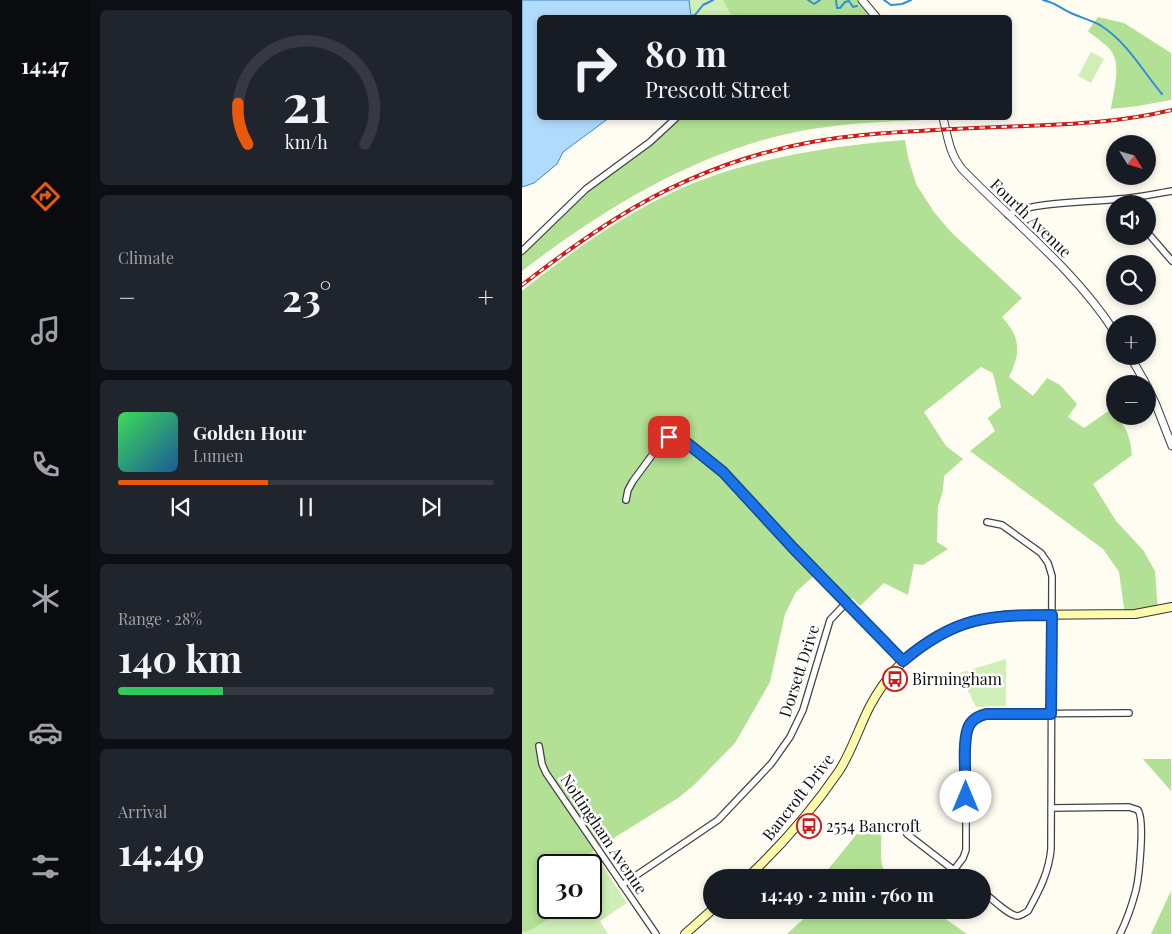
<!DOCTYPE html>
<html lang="en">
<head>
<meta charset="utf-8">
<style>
	body { margin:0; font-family:"Playfair Display",serif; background:#20242c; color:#f1f3f6; height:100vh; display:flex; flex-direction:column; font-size:19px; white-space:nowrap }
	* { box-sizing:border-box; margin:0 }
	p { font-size:16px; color:#9ea1a6 }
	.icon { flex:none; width:28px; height:28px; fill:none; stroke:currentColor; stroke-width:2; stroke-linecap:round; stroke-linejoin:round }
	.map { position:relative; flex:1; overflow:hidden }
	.side { display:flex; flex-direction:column; gap:10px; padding:10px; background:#0d0f14; width:432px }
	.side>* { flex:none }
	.guide { position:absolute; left:15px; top:15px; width:475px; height:105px; border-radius:8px; box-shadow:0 2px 8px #0003; background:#171b24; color:#f1f3f6; overflow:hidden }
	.needle { width:32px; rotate:127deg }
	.controls { position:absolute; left:584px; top:135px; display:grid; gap:10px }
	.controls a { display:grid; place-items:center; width:50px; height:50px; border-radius:50%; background:#171b24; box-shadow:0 2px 8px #0003; font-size:25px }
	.speed { position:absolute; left:15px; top:854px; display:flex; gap:10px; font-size:25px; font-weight:700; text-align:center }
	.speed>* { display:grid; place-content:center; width:65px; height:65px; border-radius:50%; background:#171b24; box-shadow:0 2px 8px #0003; line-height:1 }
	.speed .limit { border:2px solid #111; border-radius:8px; background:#fff; color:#111 }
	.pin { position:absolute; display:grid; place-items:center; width:42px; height:42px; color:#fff; margin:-21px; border-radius:10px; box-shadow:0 2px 8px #0006 }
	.me { position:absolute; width:55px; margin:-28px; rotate:0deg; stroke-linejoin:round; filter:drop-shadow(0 0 4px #0008) }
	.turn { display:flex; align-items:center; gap:18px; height:105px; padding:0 25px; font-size:22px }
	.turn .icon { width:65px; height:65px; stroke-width:2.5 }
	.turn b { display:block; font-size:35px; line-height:42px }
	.big { font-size:38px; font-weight:700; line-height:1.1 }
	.side .card { flex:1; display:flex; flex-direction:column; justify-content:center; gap:8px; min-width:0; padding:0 18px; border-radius:8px; background:#20242c }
	.side .dial { align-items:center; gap:0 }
	.dial svg { height:130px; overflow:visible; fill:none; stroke:#363941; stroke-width:7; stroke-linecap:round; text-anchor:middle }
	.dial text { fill:#f1f3f6; stroke:none }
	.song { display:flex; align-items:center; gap:15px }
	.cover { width:60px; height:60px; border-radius:8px; background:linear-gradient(135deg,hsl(130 70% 55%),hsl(210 70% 35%)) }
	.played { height:5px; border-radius:2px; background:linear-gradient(90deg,#ea580c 40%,#363941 40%) }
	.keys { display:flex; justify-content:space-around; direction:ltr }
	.heat { display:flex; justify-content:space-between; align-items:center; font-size:28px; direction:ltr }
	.charge { height:8px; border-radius:4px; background:linear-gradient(90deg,#34c759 28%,#363941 0) }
	.trip { position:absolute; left:181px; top:869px; width:288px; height:50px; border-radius:25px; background:#171b24; box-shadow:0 2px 8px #0003; font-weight:700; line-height:50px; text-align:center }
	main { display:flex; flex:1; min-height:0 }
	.menu { display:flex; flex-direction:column; width:90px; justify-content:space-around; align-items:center; background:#090b0e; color:#9ea1a6 }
	.menu .icon { width:35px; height:35px }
	.menu .active { color:#ea580c }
	.menu b { font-size:22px; color:#f1f3f6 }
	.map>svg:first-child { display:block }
	.green { fill:#d0eeb7 }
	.forest { fill:#b2e094 }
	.water { fill:#b1dbfc; stroke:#318cda }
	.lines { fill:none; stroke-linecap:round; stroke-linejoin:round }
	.stream { stroke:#318cda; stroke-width:2 }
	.minor-casing { stroke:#424242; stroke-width:8 }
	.tertiary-casing { stroke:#424242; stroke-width:9 }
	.secondary-casing { stroke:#313131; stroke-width:10 }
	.minor { stroke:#fff; stroke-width:5.5 }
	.tertiary { stroke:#fff; stroke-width:7 }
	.secondary { stroke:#fffbad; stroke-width:8 }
	.rail-casing { stroke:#ce1b19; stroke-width:4 }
	.rail { stroke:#fff; stroke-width:2; stroke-dasharray:5.5; stroke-linecap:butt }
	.route-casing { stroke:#114b97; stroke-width:12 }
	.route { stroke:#1a73e8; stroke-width:9 }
	.labels { text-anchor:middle; stroke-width:5; stroke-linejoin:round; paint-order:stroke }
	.street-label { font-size:16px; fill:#0f0f0f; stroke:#fff }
	.poi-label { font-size:16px; fill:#0f0f0f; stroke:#fff; text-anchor:start }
</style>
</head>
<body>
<main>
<nav class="menu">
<b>14:47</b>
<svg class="icon active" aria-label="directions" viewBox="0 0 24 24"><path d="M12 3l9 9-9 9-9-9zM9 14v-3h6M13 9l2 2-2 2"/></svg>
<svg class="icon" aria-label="music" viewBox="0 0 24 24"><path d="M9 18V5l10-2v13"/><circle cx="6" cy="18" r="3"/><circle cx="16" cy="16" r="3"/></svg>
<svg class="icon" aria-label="phone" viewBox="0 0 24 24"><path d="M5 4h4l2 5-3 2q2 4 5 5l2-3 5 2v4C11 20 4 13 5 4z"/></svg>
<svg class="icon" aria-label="climate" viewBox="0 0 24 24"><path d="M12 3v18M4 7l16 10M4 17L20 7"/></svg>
<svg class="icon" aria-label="car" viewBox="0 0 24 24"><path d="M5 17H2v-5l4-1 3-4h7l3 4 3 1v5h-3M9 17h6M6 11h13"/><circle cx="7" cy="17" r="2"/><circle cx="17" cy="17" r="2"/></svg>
<svg class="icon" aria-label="filters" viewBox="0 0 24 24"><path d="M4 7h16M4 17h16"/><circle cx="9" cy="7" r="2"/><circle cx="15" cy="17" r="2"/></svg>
</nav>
<section class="side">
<div class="card dial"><svg viewBox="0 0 100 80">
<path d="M14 69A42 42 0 1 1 86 69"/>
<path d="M14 69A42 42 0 0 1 8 44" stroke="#ea580c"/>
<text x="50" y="56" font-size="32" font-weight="700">21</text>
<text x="50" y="72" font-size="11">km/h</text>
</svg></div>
<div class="card"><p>Climate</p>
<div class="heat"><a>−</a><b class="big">23°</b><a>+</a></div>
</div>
<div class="card">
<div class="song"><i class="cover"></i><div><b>Golden Hour</b><p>Lumen</p></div></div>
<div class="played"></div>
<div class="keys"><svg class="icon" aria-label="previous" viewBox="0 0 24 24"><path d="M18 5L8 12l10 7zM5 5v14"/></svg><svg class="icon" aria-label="pause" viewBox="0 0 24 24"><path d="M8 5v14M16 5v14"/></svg><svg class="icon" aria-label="next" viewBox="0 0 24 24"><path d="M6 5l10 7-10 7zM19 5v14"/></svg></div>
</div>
<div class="card"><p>Range · 28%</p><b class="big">140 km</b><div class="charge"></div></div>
<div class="card"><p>Arrival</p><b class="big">14:49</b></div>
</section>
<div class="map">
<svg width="650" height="934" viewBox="0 0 650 934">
	<rect width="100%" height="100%" fill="#fffdf2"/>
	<!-- green -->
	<path class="green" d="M 167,0 L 201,0 L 210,17 L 166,18 L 169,16 Z
		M 569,52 L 582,59 L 569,83 L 556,76 Z
		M 484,659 L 484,706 L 454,707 L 437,673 Z
		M 71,851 L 105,903 L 78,921 L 86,934 L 1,934 L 0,932 L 11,929 L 31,916 L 30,908 L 69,908 L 69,865 L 53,865 Z"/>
	<!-- forest -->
	<path class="forest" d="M 201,0 L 341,0 L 356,17 L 210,17 Z
		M 576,17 L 602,23 L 649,53 L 649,100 L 616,106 L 589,109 C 591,93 598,71 592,56 C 588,46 574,38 566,31 Z
		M 150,118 L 422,118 L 422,119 C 378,121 333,122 290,129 C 182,147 85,206 0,271 L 0,250 L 57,195 L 127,142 Z
		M 383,140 L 386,157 L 394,184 L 412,212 L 429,232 L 500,298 L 480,317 C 499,338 499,352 487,377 L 511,396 L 525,378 L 538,385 L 555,404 L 546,417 L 562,428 L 588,410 C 604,426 607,431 610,455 L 571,484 L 594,521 L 621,550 L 633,571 L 636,611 L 603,615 L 597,572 L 581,549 L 448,451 L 473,431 L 466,418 L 479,407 L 471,373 L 459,367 L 402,412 L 424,446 L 441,459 L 422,476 L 421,490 L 416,507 L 415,542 L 426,549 L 401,565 L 392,564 L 386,595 L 362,583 L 338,606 L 330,598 L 325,603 L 295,573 L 274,592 L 263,614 L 248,682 L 213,743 L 171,786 L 156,798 L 71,851 L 53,865 L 26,865 L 26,908 L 30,908 L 31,916 L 11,929 L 0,932 L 0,291 C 49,252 102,214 160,188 C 230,158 308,146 383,140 Z
		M 621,759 L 649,759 L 649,791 Z
		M 356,820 C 365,836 351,865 368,877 L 300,877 L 338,830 Z
		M 649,891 L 649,934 L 629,934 Z
		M 291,910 L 411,910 L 445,934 L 265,934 Z"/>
	<!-- water -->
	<path class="water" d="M 0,0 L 167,0 L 169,16 L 166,18 L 18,18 L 18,118 L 87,118 L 41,152 L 35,164 L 12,183 L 0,187 Z"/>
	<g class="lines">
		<!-- stream -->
		<path class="stream" d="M 286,0 L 292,4 L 298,0
			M 314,0 L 315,8 L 318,8 L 323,2 L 327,1 L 331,7 L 335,6
			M 362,0 L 369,5 L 380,4 L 389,0
			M 521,0 C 535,3 537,8 549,13 C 558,17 568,20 578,25 C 605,42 620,70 640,94
			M 169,16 L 173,15 L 181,5 L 191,0"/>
		<defs>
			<path id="minor" d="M 486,215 C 506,202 571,202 596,199 C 614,198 632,194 650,191
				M 625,232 L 650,261
				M 0,251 L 64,189 L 128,142 L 154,118
				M 104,500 L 106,490 L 111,481 L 139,443 L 151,437 L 160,439 L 211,481 L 272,549 L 381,661
				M 17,746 L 20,764 L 24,773 L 134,934
				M 529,808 L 607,807 L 616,810 C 623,820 617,877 614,890 C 610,905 605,920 598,934
				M 385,834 L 442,878
				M 432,870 L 441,858 L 444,850 L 444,743 C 445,728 448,717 464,714 L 607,713
				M 100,885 L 196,820 L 249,764 L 268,737 L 281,710 L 308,620 L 324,603
				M 460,891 C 468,897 486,915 495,916 C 499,916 502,913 506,911 C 517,891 527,872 529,849 L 530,576 L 526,563 L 519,553 L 480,525 L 465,522"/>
			<path id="tertiary" d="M 340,0 L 355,18
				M 421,118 C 426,137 427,153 440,169 C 491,222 552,269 592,331
				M 608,356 L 624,384
				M 625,386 L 634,405 L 650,446"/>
			<path id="secondary" d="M 225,878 C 259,846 291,809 317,771 C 330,751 337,727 348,706 C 378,650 426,621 488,615 L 613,614 L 650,607
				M 163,934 L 190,910"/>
		</defs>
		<!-- minor casing -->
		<use href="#minor" class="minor-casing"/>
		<!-- tertiary casing -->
		<use href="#tertiary" class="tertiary-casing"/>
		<!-- secondary casing -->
		<use href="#secondary" class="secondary-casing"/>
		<!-- minor -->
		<use href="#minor" class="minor"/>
		<!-- tertiary -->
		<use href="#tertiary" class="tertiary"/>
		<!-- secondary -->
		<use href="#secondary" class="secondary"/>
		<defs>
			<path id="rail" d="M 0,285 C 30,262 61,239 93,219 C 168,172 253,143 341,135 C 395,130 449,128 503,126 C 552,124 601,122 650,110"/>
		</defs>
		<!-- rail casing -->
		<use href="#rail" class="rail-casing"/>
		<!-- rail -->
		<use href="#rail" class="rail"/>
	</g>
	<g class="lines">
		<defs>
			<path id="route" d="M 147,437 L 160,439 L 201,472 L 272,549 L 381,661 C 433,617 465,615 530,615 L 529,714 L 464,714 C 456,716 449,720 446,728 C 440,744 444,779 444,797"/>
		</defs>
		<!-- route casing -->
		<use href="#route" class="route-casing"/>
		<!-- route -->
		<use href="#route" class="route"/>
	</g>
	<!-- icons -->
	<defs>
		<symbol id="bus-ring" viewBox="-11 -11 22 22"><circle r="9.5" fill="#fff" stroke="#ce1b19" stroke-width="1.5"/><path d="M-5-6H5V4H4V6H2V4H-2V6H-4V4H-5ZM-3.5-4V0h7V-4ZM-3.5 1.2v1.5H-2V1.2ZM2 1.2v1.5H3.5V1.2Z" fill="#ce1b19"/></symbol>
	</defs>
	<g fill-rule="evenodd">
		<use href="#bus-ring" x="359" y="665" width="28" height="28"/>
		<use href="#bus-ring" x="273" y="812" width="28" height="28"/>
	</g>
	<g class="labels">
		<!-- street labels -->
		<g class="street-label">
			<text transform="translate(509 218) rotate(44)" y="6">Fourth Avenue</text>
			<text transform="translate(277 671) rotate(-72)" y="6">Dorsett Drive</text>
			<text transform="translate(276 797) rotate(-52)" y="6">Bancroft Drive</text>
			<text transform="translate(82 834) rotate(56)" y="6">Nottingham Avenue</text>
		</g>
		<!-- poi labels -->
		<g class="poi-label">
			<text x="390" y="685">Birmingham</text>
			<text x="304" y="832">2554 Bancroft</text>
		</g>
	</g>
</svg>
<div class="controls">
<a><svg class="needle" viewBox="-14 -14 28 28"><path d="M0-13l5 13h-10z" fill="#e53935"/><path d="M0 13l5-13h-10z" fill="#9ea1a6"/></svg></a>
<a><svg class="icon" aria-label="sound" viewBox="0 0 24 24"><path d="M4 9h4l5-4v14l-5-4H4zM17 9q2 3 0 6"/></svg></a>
<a><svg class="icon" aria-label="search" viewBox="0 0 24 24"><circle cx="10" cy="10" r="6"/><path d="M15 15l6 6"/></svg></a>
<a>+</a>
<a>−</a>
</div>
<div class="speed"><div class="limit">30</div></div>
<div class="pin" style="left:147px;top:437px;background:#d93025"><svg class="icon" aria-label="arrive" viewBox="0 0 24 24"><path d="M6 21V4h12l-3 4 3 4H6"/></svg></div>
<svg class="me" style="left:444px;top:797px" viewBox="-20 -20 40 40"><circle r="19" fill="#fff"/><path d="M0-13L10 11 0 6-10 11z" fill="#1a73e8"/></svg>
<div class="trip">14:49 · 2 min · 760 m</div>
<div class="guide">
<div class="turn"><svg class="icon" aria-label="right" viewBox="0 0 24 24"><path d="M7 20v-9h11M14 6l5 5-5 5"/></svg><div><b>80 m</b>Prescott Street</div></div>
</div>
</div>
</main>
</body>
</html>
